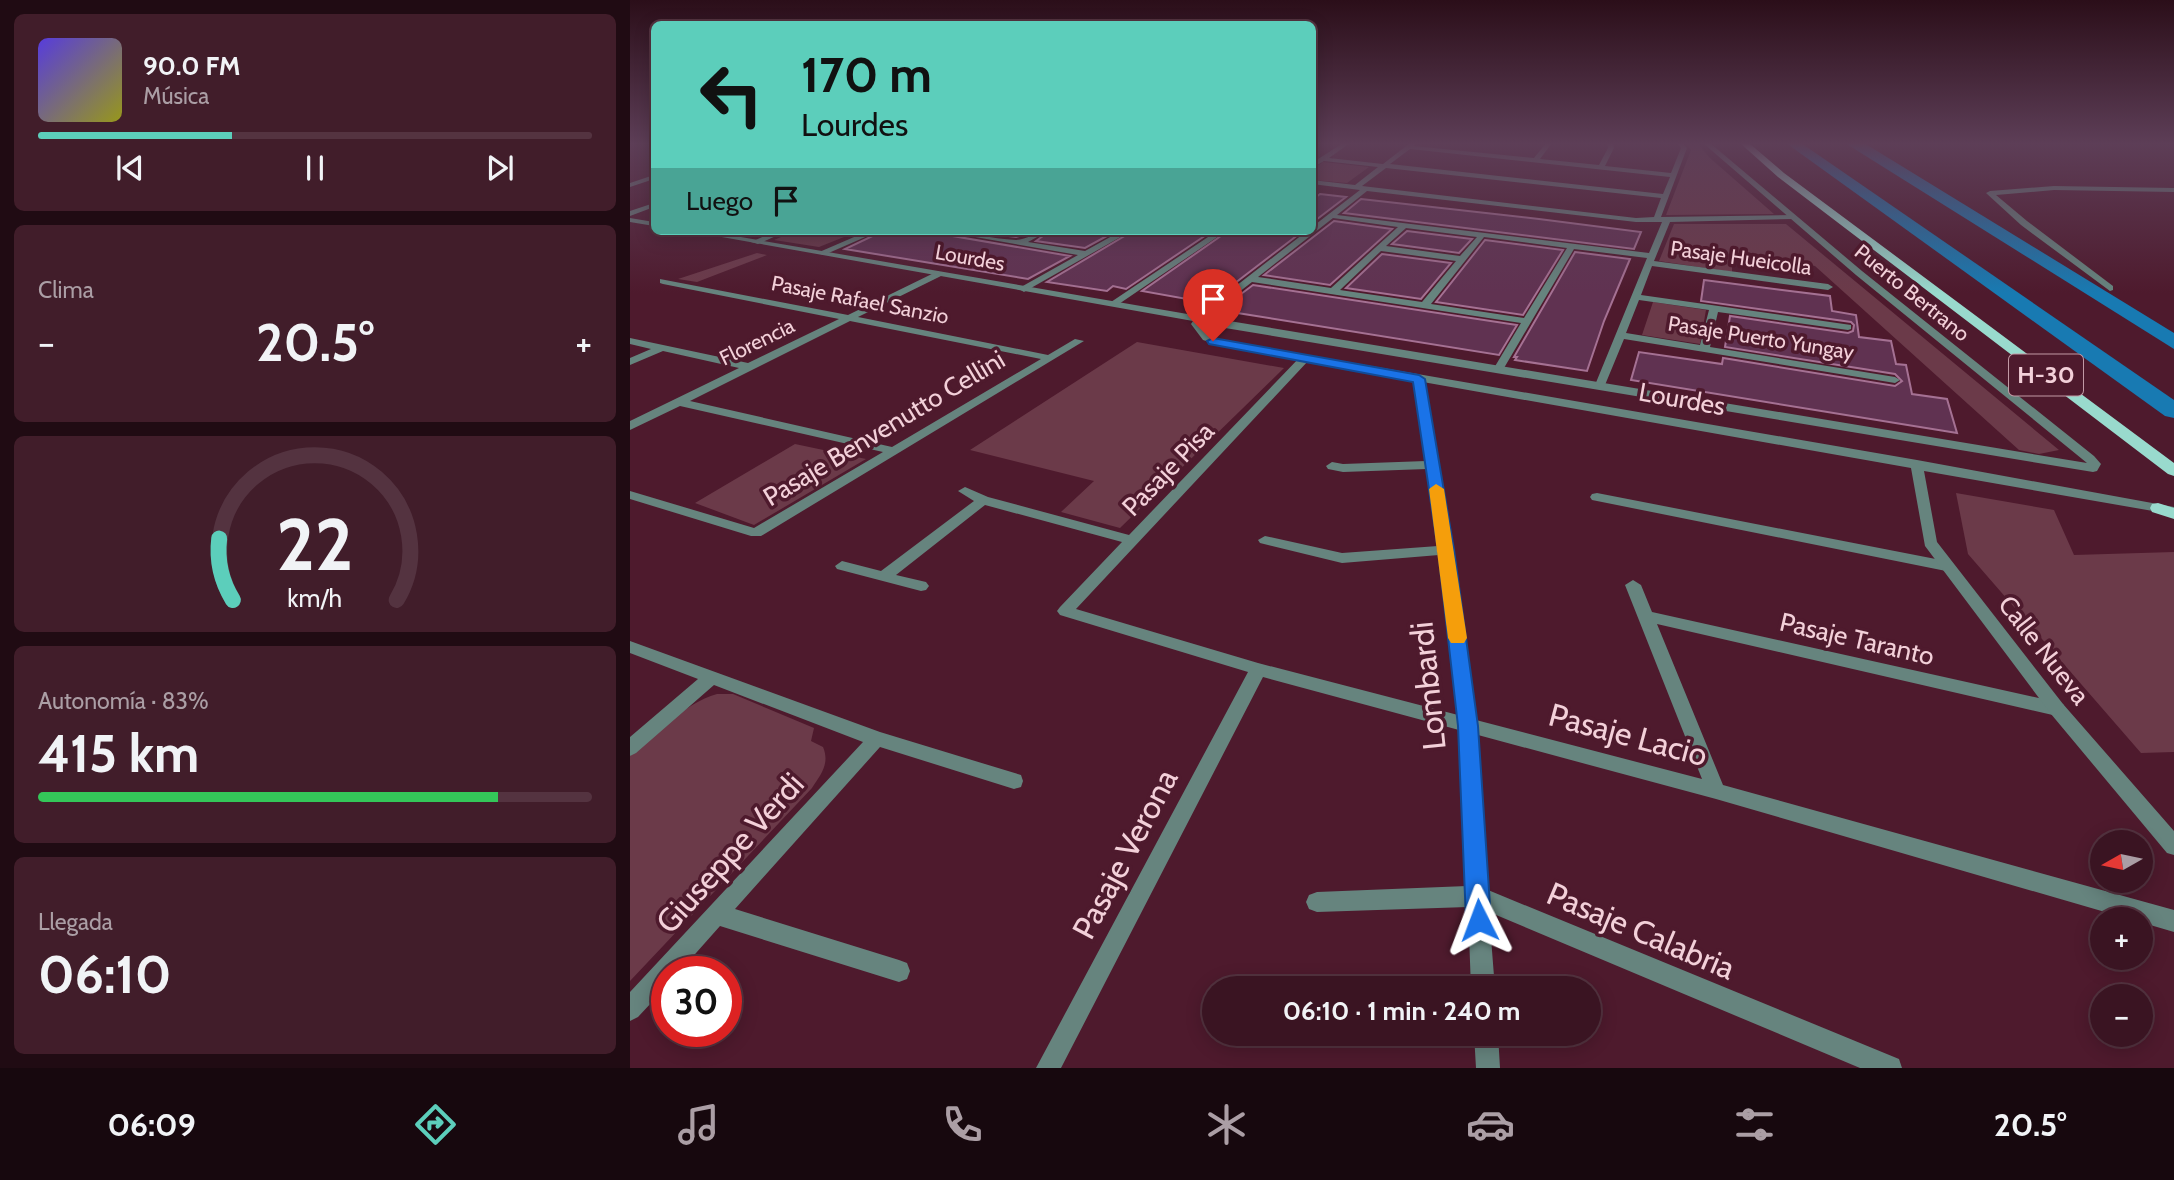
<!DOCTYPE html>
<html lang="es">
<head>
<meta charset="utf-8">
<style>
	body { margin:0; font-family:Cabin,sans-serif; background:#411d2a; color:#f1f3f6; height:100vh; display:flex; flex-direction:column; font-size:26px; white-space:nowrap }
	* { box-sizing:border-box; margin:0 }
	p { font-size:23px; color:#ab9ea5 }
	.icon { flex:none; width:38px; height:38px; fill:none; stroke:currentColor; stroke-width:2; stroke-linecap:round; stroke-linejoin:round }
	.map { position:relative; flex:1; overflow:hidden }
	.side { display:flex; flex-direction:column; gap:14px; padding:14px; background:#200b13; width:630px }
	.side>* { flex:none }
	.guide { position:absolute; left:21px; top:21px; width:665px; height:214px; border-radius:10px; box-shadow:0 4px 18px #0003,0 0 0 2px #543340; background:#5ccebb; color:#111; overflow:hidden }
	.needle { width:46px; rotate:261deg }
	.tools { position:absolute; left:1460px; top:830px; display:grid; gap:14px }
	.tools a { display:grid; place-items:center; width:63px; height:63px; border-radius:50%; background:#3a1422; box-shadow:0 4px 18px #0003,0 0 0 2px #543340; font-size:35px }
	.speed { position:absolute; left:21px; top:956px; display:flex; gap:14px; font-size:35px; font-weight:700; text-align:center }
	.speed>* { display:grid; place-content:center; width:91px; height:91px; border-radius:50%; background:#3a1422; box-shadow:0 4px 18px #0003,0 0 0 2px #543340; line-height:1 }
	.speed .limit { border:10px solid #d22; background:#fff; color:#111 }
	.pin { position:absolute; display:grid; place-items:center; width:60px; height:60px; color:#fff; margin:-72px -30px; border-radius:50% 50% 50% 0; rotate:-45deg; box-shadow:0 0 7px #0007 }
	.pin .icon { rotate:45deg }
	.me { position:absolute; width:77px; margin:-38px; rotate:357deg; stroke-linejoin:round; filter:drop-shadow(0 0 5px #0008) }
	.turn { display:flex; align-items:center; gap:24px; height:147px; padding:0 35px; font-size:32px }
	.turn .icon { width:91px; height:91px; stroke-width:2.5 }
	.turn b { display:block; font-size:49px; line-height:60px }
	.then { display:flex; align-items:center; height:66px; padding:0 35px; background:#0003; gap:14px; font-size:26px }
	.big { font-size:52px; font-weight:700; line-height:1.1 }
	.side .card { flex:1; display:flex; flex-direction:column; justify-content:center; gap:10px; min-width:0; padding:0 24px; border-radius:10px; background:#411d2a }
	.side .dial { align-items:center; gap:0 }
	.dial svg { height:182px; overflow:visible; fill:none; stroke:#543340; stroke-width:7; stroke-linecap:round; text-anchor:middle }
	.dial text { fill:#f1f3f6; stroke:none }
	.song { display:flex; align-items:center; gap:21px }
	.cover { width:84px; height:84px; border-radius:10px; background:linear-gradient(135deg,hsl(250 70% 55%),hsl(60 70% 35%)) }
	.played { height:7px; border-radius:4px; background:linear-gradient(90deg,#5ccebb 35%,#543340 35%) }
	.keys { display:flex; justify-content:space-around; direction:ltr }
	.heat { display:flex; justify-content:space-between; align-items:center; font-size:38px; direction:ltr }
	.charge { height:10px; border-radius:5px; background:linear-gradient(90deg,#34c759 83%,#543340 0) }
	.trip { position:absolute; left:572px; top:976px; width:399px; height:70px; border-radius:35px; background:#3a1422; box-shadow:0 4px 18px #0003,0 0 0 2px #543340; font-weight:700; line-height:70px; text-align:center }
	.dock { display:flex; height:112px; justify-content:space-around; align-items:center; background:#17080e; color:#ab9ea5 }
	.dock .icon { width:49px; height:49px }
	.dock .current { color:#5ccebb }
	.dock b { font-size:32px; color:#f1f3f6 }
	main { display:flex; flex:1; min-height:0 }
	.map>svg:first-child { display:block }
	.green { fill:#6b3a49 }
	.water { fill:#187ab2 }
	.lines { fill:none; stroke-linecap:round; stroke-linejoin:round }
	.canal { fill:#187ab2; fill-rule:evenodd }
	.building { fill:#603251; stroke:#a57193; stroke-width:2 }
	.minor { fill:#66847e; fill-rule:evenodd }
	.tertiary { fill:#66847e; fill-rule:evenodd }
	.primary { fill:#99dacd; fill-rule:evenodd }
	.route { fill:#1a73e8; stroke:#114b97; stroke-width:2 }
	.slow { fill:#f59e0b }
	.labels { text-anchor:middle; stroke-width:7; stroke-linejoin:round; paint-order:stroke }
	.far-street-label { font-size:21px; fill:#f3d0d9; stroke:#4e1a2d }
	.shield { fill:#4e1a2d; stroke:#c299a5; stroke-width:2 }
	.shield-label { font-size:24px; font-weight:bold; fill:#f3d0d9 }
	.street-label { font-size:26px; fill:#f3d0d9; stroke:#4e1a2d }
	.near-street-label { font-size:32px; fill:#f3d0d9; stroke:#4e1a2d }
</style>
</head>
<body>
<main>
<section class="side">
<div class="card">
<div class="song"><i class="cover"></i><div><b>90.0 FM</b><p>Música</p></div></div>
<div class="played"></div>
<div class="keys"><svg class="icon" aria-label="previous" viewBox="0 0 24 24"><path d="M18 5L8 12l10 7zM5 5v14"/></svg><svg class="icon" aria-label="pause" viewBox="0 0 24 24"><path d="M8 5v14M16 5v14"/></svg><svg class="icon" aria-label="next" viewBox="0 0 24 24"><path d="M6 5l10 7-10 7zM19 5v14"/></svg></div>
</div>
<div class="card"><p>Clima</p>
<div class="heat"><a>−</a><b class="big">20.5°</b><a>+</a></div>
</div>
<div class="card dial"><svg viewBox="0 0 100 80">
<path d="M14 69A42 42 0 1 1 86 69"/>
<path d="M14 69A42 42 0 0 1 8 42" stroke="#5ccebb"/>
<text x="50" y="56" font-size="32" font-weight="700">22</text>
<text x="50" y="72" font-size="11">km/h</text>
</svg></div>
<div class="card"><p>Autonomía · 83%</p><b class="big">415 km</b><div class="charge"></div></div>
<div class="card"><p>Llegada</p><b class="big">06:10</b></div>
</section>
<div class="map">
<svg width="1544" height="1068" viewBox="0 0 1544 1068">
	<rect width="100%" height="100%" fill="#4e1a2d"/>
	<!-- green -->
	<path class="green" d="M 1056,143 L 1067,143 L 1080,158 L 1144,214 L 1036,215 L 1061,150 Z
		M 693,162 L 739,167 L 717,183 L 683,180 L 683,169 Z
		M 1044,224 L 1156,224 L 1429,450 L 1409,454 L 1389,450 L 1185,266 L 1102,256 L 1102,272 L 1029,261 Z
		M 165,231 L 229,231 L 189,247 L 144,240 Z
		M 127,253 L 137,255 L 67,282 L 48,279 Z
		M 1023,302 L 1076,310 L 1070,344 L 1012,335 Z
		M 507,342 L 654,368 L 490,528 L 431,512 L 464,481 L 340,450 Z
		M 165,444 L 236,459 L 124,525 L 65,503 Z
		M 1326,493 L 1424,510 L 1444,555 L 1544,552 L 1544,752 L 1511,753 L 1338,554 Z
		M 87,694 L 103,694 L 184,728 L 181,741 L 193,747 C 200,764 191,774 182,788 L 0,981 L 0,756 C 27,733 53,704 87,694 Z"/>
	<!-- water -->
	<path class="water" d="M 1215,143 L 1234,143 L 1544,333 L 1544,349 Z"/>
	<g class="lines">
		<!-- canal -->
		<path class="canal" d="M 1156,143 L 1171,143 L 1544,400 L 1544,418 L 1535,416 Z"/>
	</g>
	<!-- building -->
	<path class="building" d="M 690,194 L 716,197 L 682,223 L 682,200 Z
		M 731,199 L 909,219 L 1011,232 L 1004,249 L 714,213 Z
		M 704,221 L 762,229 L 700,285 L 634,275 Z
		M 253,231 L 308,231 L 311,234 L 440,256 L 398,279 L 215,249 Z
		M 340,231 L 406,231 L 386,237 Z
		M 420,231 L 486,231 L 455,248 L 406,241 Z
		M 503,231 L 582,231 L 496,289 L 483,286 L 477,291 L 417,282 Z
		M 598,231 L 673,231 L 579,303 L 512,291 Z
		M 777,231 L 842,239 L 829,253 L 762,244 Z
		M 855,240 L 933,250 L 893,315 L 806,302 Z
		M 945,252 L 1000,259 L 974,321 L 957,371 L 885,360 L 887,357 L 884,357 Z
		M 752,254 L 821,263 L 791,299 L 716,288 Z
		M 1074,280 L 1200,296 L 1202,311 L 1226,315 L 1229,337 L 1261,341 L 1266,364 L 1276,365 L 1282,394 L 1317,399 L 1327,433 L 1001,380 L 1009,352 L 1092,364 L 1093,358 L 1265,386 L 1272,381 L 1265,374 L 1095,347 L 1100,316 L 1218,333 L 1223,331 L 1224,325 L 1221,322 L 1071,301 Z
		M 623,285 L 887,325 L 869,355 L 595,311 L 599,307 L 595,306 Z"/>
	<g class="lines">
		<!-- minor -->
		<path class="minor" d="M 713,143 L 720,143 L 699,158 L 753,164 L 780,143 L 787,143 L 784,146 L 904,158 L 916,143 L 922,143 L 910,159 L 969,165 L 978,148 L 977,143 L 983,143 L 984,148 L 975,166 L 1041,173 L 1051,148 L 1047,143 L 1053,143 L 1057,148 L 1031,217 L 1163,215 L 1167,217 L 1163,219 L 1040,222 L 1024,261 L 1198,284 L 1203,287 L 1198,290 L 1022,266 L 1011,295 L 1221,325 L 1221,329 L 1218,330 L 1088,312 L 1080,347 L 1265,377 L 1270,380 L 1265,383 L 994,339 L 975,385 L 974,387 L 966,387 L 965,385 L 1017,258 L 944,249 L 874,368 L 869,371 L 864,368 L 891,323 L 622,282 L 572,321 L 566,321 L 566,317 L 677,231 L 682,231 L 682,227 L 730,190 L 682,184 L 682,180 L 725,185 L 748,167 L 694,161 L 682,168 L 682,163 ZM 780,149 L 1040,177 L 1033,194 L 760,164 ZM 756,168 L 1031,198 L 1024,217 L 1006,218 L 732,186 ZM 737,191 L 1006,222 L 1032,222 L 1019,253 L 707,215 ZM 703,218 L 768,227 L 701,288 L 628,277 ZM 776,228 L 847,237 L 830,256 L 756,246 ZM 854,237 L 937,248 L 894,318 L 801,304 ZM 751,251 L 826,261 L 792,302 L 710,290 ZM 1009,300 L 1079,310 L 1070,345 L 996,333 Z
			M 1424,186 L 1544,188 L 1544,192 L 1424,190 L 1366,195 L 1397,221 L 1483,286 L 1483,290 L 1480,291 L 1391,225 L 1356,193 L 1360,191 Z
			M 24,203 L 24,207 L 0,216 L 0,211 Z
			M 146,231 L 157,231 L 128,244 L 121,242 Z
			M 238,231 L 249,231 L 194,255 L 187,253 Z
			M 311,231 C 336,231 361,239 386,240 C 397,240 406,231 418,231 L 398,242 L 455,251 L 491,231 L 501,231 L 394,292 L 389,289 L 391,287 L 448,255 Z
			M 587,231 L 596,231 L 486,306 L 478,304 Z
			M 308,271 L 312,274 L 311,276 L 228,317 L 418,355 L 445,339 L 454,341 L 131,536 L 121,536 L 0,499 L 0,491 L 124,528 L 253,452 L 50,406 L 0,430 L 0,421 L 109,368 L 33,351 L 0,365 L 0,358 L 21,349 L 0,344 L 0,338 L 118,363 L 209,319 L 33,284 L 30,283 L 30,279 L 218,315 ZM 220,321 L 411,359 L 262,447 L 60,401 Z
			M 675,355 L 679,356 L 679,360 L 446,609 L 628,663 L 828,715 L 809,555 L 712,563 L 630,543 L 628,540 L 635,536 L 712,553 L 808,546 L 797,469 L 713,472 L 698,469 L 696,466 L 702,462 L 713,464 L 796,461 L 784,379 L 785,377 L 793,377 L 823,550 L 846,720 L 1072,779 L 995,585 L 1003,580 L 1011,585 L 1022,612 L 1427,702 L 1433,704 L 1436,709 L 1433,714 L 1427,716 L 1027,624 L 1093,785 L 1544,910 L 1544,932 L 1510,922 L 1510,919 L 1499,919 L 1086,799 L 848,735 L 858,890 L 1269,1059 L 1272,1068 L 1230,1068 L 859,912 L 865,989 L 841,989 L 838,907 L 687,912 L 679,909 L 676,902 L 679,895 L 687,892 L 837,886 L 829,730 L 633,677 L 431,1068 L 406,1068 L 618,672 L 430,615 L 427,611 L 430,607 L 492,542 L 355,505 L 266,575 L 296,582 L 299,586 L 296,590 L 291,591 L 207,569 L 205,566 L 212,561 L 251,571 L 344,501 L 328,491 L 335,487 L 358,497 L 499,535 L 671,356 Z
			M 967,493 L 1316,561 L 1323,566 L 1316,571 L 962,500 L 960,497 L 962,494 Z
			M 0,641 L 250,732 L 391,775 L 393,781 L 391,787 L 384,789 L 250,747 L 105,909 L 269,960 L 277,963 L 280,971 L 277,979 L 269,982 L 90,926 L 50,971 L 37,971 L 37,986 L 8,1017 L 0,1021 L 0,992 L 233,742 L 84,685 L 6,753 L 0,756 L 0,737 L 68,679 L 0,653 Z
			M 844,1034 L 868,1034 L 870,1068 L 846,1068 Z"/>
		<!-- tertiary -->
		<path class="tertiary" d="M 1073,143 L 1080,143 L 1232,271 L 1464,456 L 1471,464 L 1467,471 L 1463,472 L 571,324 L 581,336 L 596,341 L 1287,460 L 1544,507 L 1544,513 L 1540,514 L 1294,471 L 1307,542 L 1433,704 L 1544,831 L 1544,855 L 1537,853 L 1421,714 L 1295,546 L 1281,468 L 594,347 L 573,340 L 561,324 L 563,321 L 58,231 L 76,231 L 569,316 L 1457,463 L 1226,275 Z
			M 24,175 L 24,179 L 0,187 L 0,183 Z
			M 0,218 L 24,222 L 24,226 L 0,222 Z"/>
		<!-- primary -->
		<path class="primary" d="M 1110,143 L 1119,143 L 1154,173 L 1544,463 L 1544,476 L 1538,474 L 1148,177 Z
			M 1528,503 L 1544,508 L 1544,519 L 1522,512 L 1520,508 L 1522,504 Z"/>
	</g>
	<!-- sky -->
	<linearGradient id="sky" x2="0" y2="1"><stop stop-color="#2b0e19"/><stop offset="0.49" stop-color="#5d3e57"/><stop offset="1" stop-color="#5d3e57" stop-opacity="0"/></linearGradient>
	<rect width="1544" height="293" fill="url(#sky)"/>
	<!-- route -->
	<path class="route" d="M 583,338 L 789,375 L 795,379 L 824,550 L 848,726 L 861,920 L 857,928 L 849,932 L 840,928 L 836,920 L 828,726 L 808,550 L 783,382 L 579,344 L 577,341 Z"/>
	<!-- slow -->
	<path class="slow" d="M 806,484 L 814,489 L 837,638 L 834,643 L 821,643 L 818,638 L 799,489 Z"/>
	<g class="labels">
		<!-- far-street labels -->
		<g class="far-street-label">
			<text transform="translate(340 258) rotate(10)" y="7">Lourdes</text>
			<text transform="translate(1111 258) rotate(8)" y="7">Pasaje Hueicolla</text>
			<text transform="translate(1282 293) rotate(39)" y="7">Puerto Bertrano</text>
			<text transform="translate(230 300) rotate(11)" y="7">Pasaje Rafael Sanzio</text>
			<text transform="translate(1131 338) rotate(9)" y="7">Pasaje Puerto Yungay</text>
			<text transform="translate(127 342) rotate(-26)" y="7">Florencia</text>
		</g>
		<!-- shield labels -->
		<rect class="shield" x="1379" y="354.5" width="74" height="41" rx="5"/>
		<g class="shield-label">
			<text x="1416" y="383">H-30</text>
		</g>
		<!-- street labels -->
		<g class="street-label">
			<text transform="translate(1052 399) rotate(10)" y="9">Lourdes</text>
			<text transform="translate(254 428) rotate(-31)" y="9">Pasaje Benvenutto Cellini</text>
			<text transform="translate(538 469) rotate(-46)" y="9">Pasaje Pisa</text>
			<text transform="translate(1227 639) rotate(13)" y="9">Pasaje Taranto</text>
			<text transform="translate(1414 650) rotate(52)" y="9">Calle Nueva</text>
		</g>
		<!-- near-street labels -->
		<g class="near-street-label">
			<text transform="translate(798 686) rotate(-96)" y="11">Lombardi</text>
			<text transform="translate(998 735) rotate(15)" y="11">Pasaje Lacio</text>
			<text transform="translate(100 853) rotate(-48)" y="11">Giuseppe Verdi</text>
			<text transform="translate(495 854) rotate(-62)" y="11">Pasaje Verona</text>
			<text transform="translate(1011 931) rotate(23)" y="11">Pasaje Calabria</text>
		</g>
	</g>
</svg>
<div class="tools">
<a><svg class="needle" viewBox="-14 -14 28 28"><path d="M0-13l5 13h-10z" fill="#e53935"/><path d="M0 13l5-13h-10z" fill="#ab9ea5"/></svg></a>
<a>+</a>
<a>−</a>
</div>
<div class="speed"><div class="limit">30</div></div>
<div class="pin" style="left:583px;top:341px;background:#d93025"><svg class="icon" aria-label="arrive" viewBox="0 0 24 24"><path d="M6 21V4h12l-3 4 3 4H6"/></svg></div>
<svg class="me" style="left:849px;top:920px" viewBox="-20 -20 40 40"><path d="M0-17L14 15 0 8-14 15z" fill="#1a73e8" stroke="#fff" stroke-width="4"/></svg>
<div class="trip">06:10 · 1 min · 240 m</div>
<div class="guide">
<div class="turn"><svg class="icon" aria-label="left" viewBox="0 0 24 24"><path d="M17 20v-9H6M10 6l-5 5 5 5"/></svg><div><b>170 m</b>Lourdes</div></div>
<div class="then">Luego<svg class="icon" aria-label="arrive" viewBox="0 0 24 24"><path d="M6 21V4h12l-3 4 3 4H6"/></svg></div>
</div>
</div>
</main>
<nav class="dock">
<b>06:09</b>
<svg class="icon current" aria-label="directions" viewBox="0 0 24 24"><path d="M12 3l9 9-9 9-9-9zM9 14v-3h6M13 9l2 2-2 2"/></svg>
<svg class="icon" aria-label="music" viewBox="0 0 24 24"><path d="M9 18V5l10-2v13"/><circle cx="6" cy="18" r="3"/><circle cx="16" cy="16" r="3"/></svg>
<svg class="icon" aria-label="phone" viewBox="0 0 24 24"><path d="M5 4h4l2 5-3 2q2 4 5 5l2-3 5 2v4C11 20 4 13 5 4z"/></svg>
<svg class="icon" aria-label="climate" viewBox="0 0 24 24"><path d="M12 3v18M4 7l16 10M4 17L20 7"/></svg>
<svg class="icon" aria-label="car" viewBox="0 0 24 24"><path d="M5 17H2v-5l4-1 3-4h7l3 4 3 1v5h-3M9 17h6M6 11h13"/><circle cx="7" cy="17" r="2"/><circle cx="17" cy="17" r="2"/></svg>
<svg class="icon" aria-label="filters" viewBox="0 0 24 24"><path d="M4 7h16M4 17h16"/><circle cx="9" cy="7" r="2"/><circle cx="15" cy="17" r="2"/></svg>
<b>20.5°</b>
</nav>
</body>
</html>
